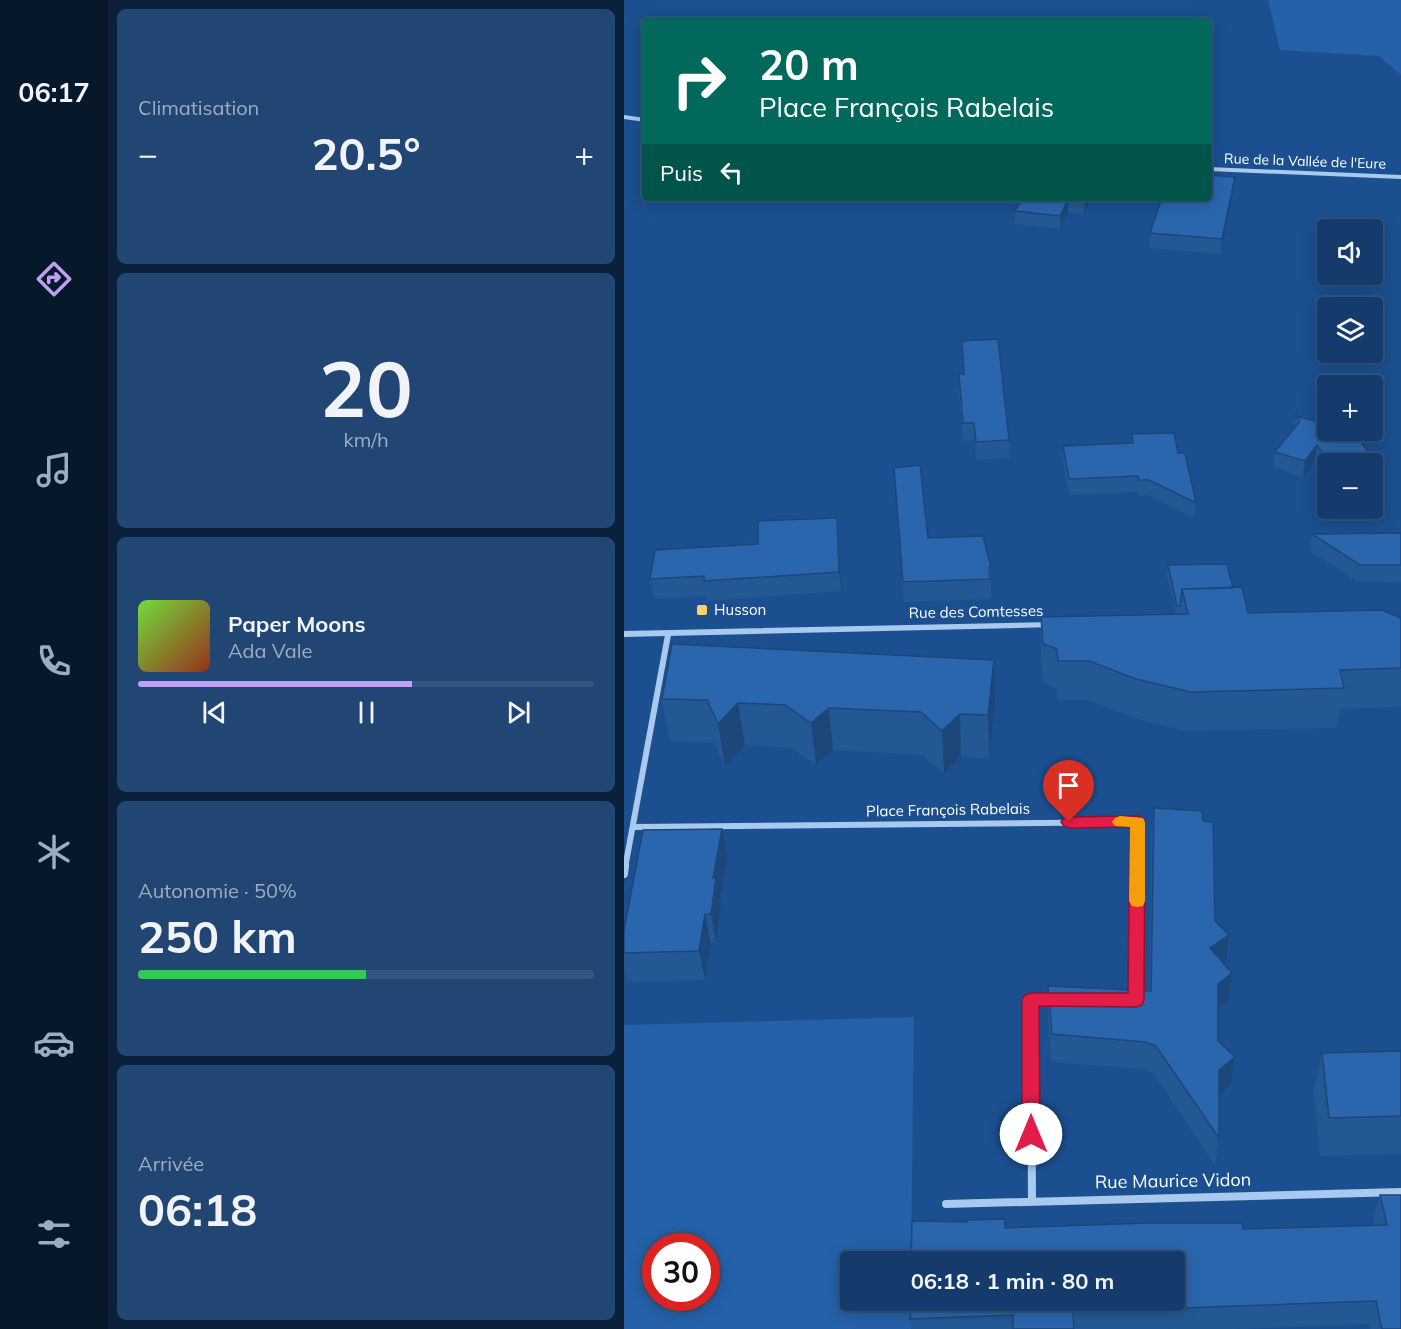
<!DOCTYPE html>
<html lang="fr">
<head>
<meta charset="utf-8">
<style>
	body { margin:0; font-family:Mulish,sans-serif; background:#214673; color:#f1f3f6; height:100vh; display:flex; flex-direction:column; font-size:22px; white-space:nowrap }
	* { box-sizing:border-box; margin:0 }
	p { font-size:20px; color:#9dadc1 }
	.icon { flex:none; width:33px; height:33px; fill:none; stroke:currentColor; stroke-width:2; stroke-linecap:round; stroke-linejoin:round }
	.map { position:relative; flex:1; overflow:hidden }
	.drawer { display:flex; flex-direction:column; gap:9px; padding:9px; background:#0b203b; width:516px }
	.drawer>* { flex:none }
	.banner { position:absolute; left:18px; top:18px; width:570px; height:183px; border-radius:6px; box-shadow:0 3px 15px #0003,0 0 0 2px #33557e; background:#00695c; color:#fff; overflow:hidden }
	.tools { position:absolute; left:693px; top:219px; display:grid; gap:12px }
	.tools a { display:grid; place-items:center; width:66px; height:66px; border-radius:6px; background:#143b6b; box-shadow:0 3px 15px #0003,0 0 0 2px #33557e; font-size:30px }
	.speed { position:absolute; left:18px; top:1233px; display:flex; gap:12px; font-size:30px; font-weight:700; text-align:center }
	.speed>* { display:grid; place-content:center; width:78px; height:78px; border-radius:50%; background:#143b6b; box-shadow:0 3px 15px #0003,0 0 0 2px #33557e; line-height:1 }
	.speed .limit { border:9px solid #d22; background:#fff; color:#111 }
	.pin { position:absolute; display:grid; place-items:center; width:51px; height:51px; color:#fff; margin:-62px -26px; border-radius:50% 50% 50% 0; rotate:-45deg; box-shadow:0 0 6px #0007 }
	.pin .icon { rotate:45deg }
	.me { position:absolute; width:66px; margin:-33px; rotate:0deg; stroke-linejoin:round; filter:drop-shadow(0 0 4px #0008) }
	.turn { display:flex; align-items:center; gap:21px; height:126px; padding:0 18px; font-size:27px }
	.turn .icon { width:78px; height:78px; stroke-width:2.5 }
	.turn b { display:block; font-size:42px; line-height:51px }
	.then { display:flex; align-items:center; height:57px; padding:0 18px; background:#0003; gap:12px; font-size:22px }
	.big { font-size:45px; font-weight:700; line-height:1.1 }
	.drawer .tile { flex:1; display:flex; flex-direction:column; justify-content:center; gap:9px; min-width:0; padding:0 21px; border-radius:9px; background:#214673 }
	.drawer .dial { align-items:center; gap:0 }
	.dial b { font-size:78px; line-height:1 }
	.song { display:flex; align-items:center; gap:18px }
	.cover { width:72px; height:72px; border-radius:9px; background:linear-gradient(135deg,hsl(100 70% 55%),hsl(10 70% 35%)) }
	.played { height:6px; border-radius:3px; background:linear-gradient(90deg,#bca0f2 60%,#33557e 60%) }
	.keys { display:flex; justify-content:space-around; direction:ltr }
	.heat { display:flex; justify-content:space-between; align-items:center; font-size:33px; direction:ltr }
	.charge { height:9px; border-radius:4px; background:linear-gradient(90deg,#34c759 50%,#33557e 0) }
	.trip { position:absolute; left:216px; top:1251px; width:345px; height:60px; border-radius:6px; background:#143b6b; box-shadow:0 3px 15px #0003,0 0 0 2px #33557e; font-weight:700; line-height:60px; text-align:center }
	main { display:flex; flex:1; min-height:0 }
	.menu { display:flex; flex-direction:column; width:108px; justify-content:space-around; align-items:center; background:#08182b; color:#9dadc1 }
	.menu .icon { width:42px; height:42px }
	.menu .selected { color:#bca0f2 }
	.menu b { font-size:27px; color:#f1f3f6 }
	.map>svg:first-child { display:block }
	.green { fill:#2461a8; fill-rule:evenodd }
	.lines { fill:none; stroke-linecap:round; stroke-linejoin:round }
	.minor-far1 { stroke:#a9c9ee; stroke-width:6 }
	.minor { stroke:#a9c9ee; stroke-width:8 }
	.tertiary { fill:#a9c9ee; fill-rule:evenodd }
	.wall { fill:#245895 }
	.shaded-wall { fill:#1d4779 }
	.building { fill:#2a66ad; stroke:#1d4779; stroke-width:1.5 }
	.route { fill:#e11d48; stroke:#92132f; stroke-width:1.5 }
	.slow { fill:#f59e0b }
	.poi-dot { fill:#ffd166; stroke:#1b4f8f; stroke-width:2 }
	.labels { text-anchor:middle; stroke-width:6; stroke-linejoin:round; paint-order:stroke }
	.far-street-label { font-size:14px; fill:#fff; stroke:#1b4f8f }
	.poi-label { font-size:15px; fill:#fff; stroke:#1b4f8f; text-anchor:start }
	.street-label { font-size:15px; fill:#fff; stroke:#1b4f8f }
	.near-street-label { font-size:18px; fill:#fff; stroke:#1b4f8f }
</style>
</head>
<body>
<main>
<nav class="menu">
<b>06:17</b>
<svg class="icon selected" aria-label="directions" viewBox="0 0 24 24"><path d="M12 3l9 9-9 9-9-9zM9 14v-3h6M13 9l2 2-2 2"/></svg>
<svg class="icon" aria-label="music" viewBox="0 0 24 24"><path d="M9 18V5l10-2v13"/><circle cx="6" cy="18" r="3"/><circle cx="16" cy="16" r="3"/></svg>
<svg class="icon" aria-label="phone" viewBox="0 0 24 24"><path d="M5 4h4l2 5-3 2q2 4 5 5l2-3 5 2v4C11 20 4 13 5 4z"/></svg>
<svg class="icon" aria-label="climate" viewBox="0 0 24 24"><path d="M12 3v18M4 7l16 10M4 17L20 7"/></svg>
<svg class="icon" aria-label="car" viewBox="0 0 24 24"><path d="M5 17H2v-5l4-1 3-4h7l3 4 3 1v5h-3M9 17h6M6 11h13"/><circle cx="7" cy="17" r="2"/><circle cx="17" cy="17" r="2"/></svg>
<svg class="icon" aria-label="filters" viewBox="0 0 24 24"><path d="M4 7h16M4 17h16"/><circle cx="9" cy="7" r="2"/><circle cx="15" cy="17" r="2"/></svg>
</nav>
<section class="drawer">
<div class="tile"><p>Climatisation</p>
<div class="heat"><a>−</a><b class="big">20.5°</b><a>+</a></div>
</div>
<div class="tile dial"><b>20</b><p>km/h</p></div>
<div class="tile">
<div class="song"><i class="cover"></i><div><b>Paper Moons</b><p>Ada Vale</p></div></div>
<div class="played"></div>
<div class="keys"><svg class="icon" aria-label="previous" viewBox="0 0 24 24"><path d="M18 5L8 12l10 7zM5 5v14"/></svg><svg class="icon" aria-label="pause" viewBox="0 0 24 24"><path d="M8 5v14M16 5v14"/></svg><svg class="icon" aria-label="next" viewBox="0 0 24 24"><path d="M6 5l10 7-10 7zM19 5v14"/></svg></div>
</div>
<div class="tile"><p>Autonomie · 50%</p><b class="big">250 km</b><div class="charge"></div></div>
<div class="tile"><p>Arrivée</p><b class="big">06:18</b></div>
</section>
<div class="map">
<svg width="777" height="1329" viewBox="0 0 777 1329">
	<rect width="100%" height="100%" fill="#1b4f8f"/>
	<!-- green -->
	<path class="green" d="M 644,0 L 777,0 L 777,75 L 755,56 L 656,50 Z
		M 290,1017 L 287,1261 L 226,1262 L 226,1300 L 287,1301 L 287,1329 L 0,1329 L 0,1025 ZM 32,1246 L 82,1246 L 82,1298 L 32,1298 Z"/>
	<g class="lines">
		<!-- minor-far1 -->
		<path class="minor-far1" d="M 9,827 L 514,822 L 513,868
			M 1,868 L 44,635"/>
		<!-- minor -->
		<path class="minor" d="M 0,874 L 1,866
			M 512,998 L 513,866
			M 408,1201 L 407,999 L 432,1000
			M 322,1204 L 777,1192"/>
		<!-- tertiary -->
		<path class="tertiary" d="M 0,115 L 21,118 L 21,122 L 0,119 Z
			M 585,167 L 777,175 L 777,179 L 585,171 Z
			M 429,622 L 434,625 L 433,627 L 0,637 L 0,631 Z"/>
	</g>
	<!-- wall -->
	<path class="wall" d="M 609,191 L 597,254 L 526,248 L 526,233 Z
		M 394,198 L 467,198 L 460,214 L 444,212 L 436,229 L 391,224 L 391,211 L 398,199 Z
		M 335,374 L 385,440 L 386,458 L 352,460 L 351,441 L 339,441 L 335,391 Z
		M 672,416 L 704,425 L 704,430 L 728,430 L 754,465 L 753,471 L 758,476 L 755,492 L 748,493 L 748,464 L 704,464 L 704,479 L 691,461 L 679,477 L 649,467 L 651,452 L 670,428 Z
		M 508,434 L 554,453 L 572,503 L 570,518 L 524,495 L 514,496 L 513,492 L 445,495 L 439,461 L 439,446 L 507,443 Z
		M 271,488 L 304,538 L 367,567 L 367,599 L 280,602 Z
		M 777,533 L 777,582 L 733,581 L 686,551 L 688,534 Z
		M 214,537 L 217,591 L 83,601 L 83,596 L 30,599 L 26,579 L 134,544 Z
		M 544,565 L 609,588 L 624,613 L 777,618 L 777,707 L 716,709 L 713,728 L 563,731 L 510,718 L 464,700 L 433,700 L 432,688 L 419,683 L 417,656 L 417,617 L 552,614 L 543,576 Z
		M 370,660 L 371,702 L 365,758 L 337,757 L 320,774 L 299,755 L 209,750 L 192,765 L 167,748 L 121,745 L 101,767 L 90,743 L 46,741 L 38,699 Z
		M 530,808 L 579,821 L 591,921 L 602,962 L 600,963 L 604,1000 L 594,1008 L 594,1041 L 611,1057 L 607,1084 L 595,1094 L 595,1138 L 591,1165 L 529,1073 L 518,1069 L 427,1062 L 424,1014 L 424,986 L 525,991 L 527,835 Z
		M 103,858 L 96,899 L 97,907 L 92,943 L 87,943 L 81,980 L 3,982 L 0,969 L 0,930 Z
		M 777,1051 L 777,1154 L 696,1156 L 690,1091 L 698,1053 Z
		M 756,1195 L 777,1195 L 777,1329 L 746,1329 L 745,1324 L 614,1329 L 287,1329 L 286,1319 L 381,1228 L 619,1229 L 750,1225 L 749,1219 Z"/>
	<!-- shaded-wall -->
	<path class="shaded-wall" d="M 611,177 L 609,191 L 597,254 L 598,239 Z
		M 462,198 L 467,198 L 460,214 L 461,202 Z
		M 444,200 L 444,212 L 436,229 L 436,216 Z
		M 693,445 L 691,461 L 679,477 L 681,461 Z
		M 754,465 L 752,477 L 758,476 L 755,492 L 748,493 L 748,478 L 751,468 Z
		M 213,518 L 214,537 L 217,591 L 215,572 Z
		M 370,660 L 371,702 L 365,758 L 364,715 Z
		M 114,703 L 121,745 L 101,767 L 94,724 Z
		M 205,708 L 209,750 L 192,765 L 187,723 Z
		M 336,714 L 337,757 L 320,774 L 318,731 Z
		M 98,829 L 103,858 L 96,899 L 97,907 L 92,943 L 87,914 L 89,878 Z
		M 81,914 L 87,943 L 81,980 L 75,951 Z
		M 605,935 L 602,962 L 582,976 L 586,948 Z
		M 608,973 L 604,1000 L 590,1012 L 594,984 Z
		M 611,1057 L 607,1084 L 591,1098 L 595,1070 Z"/>
	<!-- building -->
	<path class="building" d="M 585,175 L 611,177 L 598,239 L 526,233 L 538,198 L 585,198 Z
		M 399,198 L 462,198 L 461,202 L 444,200 L 436,216 L 391,211 Z
		M 374,339 L 385,440 L 352,442 L 350,423 L 339,423 L 335,374 L 340,374 L 338,341 Z
		M 672,416 L 704,425 L 704,430 L 728,430 L 754,465 L 751,468 L 758,476 L 748,478 L 748,464 L 706,464 L 693,445 L 681,461 L 651,452 L 676,421 Z
		M 550,433 L 554,453 L 561,453 L 572,503 L 525,480 L 515,480 L 514,476 L 445,479 L 439,446 L 509,443 L 508,434 Z
		M 296,465 L 304,538 L 359,536 L 367,567 L 365,567 L 366,579 L 279,582 L 270,468 Z
		M 213,518 L 215,572 L 80,581 L 80,576 L 26,579 L 31,550 L 134,544 L 134,521 Z
		M 777,533 L 777,565 L 736,565 L 688,534 Z
		M 603,564 L 609,588 L 558,589 L 556,606 L 553,606 L 544,565 Z
		M 618,587 L 624,613 L 758,610 L 777,618 L 777,668 L 716,670 L 720,688 L 567,692 L 512,679 L 465,661 L 434,661 L 433,649 L 419,644 L 417,617 L 564,614 L 558,589 Z
		M 48,644 L 370,660 L 364,715 L 336,714 L 318,731 L 297,712 L 205,708 L 187,723 L 161,705 L 114,703 L 94,724 L 83,700 L 38,699 Z
		M 530,808 L 578,811 L 579,821 L 589,822 L 591,921 L 605,935 L 586,948 L 608,973 L 594,984 L 594,1041 L 611,1057 L 595,1070 L 595,1138 L 532,1046 L 521,1042 L 428,1034 L 424,986 L 527,991 Z
		M 98,829 L 89,878 L 92,878 L 87,914 L 81,914 L 75,951 L 0,953 L 0,930 L 19,830 Z
		M 777,1051 L 777,1116 L 705,1118 L 698,1053 Z
		M 756,1195 L 777,1195 L 777,1329 L 758,1329 L 752,1301 L 449,1312 L 450,1329 L 389,1329 L 389,1315 L 286,1319 L 287,1300 L 550,1300 L 550,1262 L 287,1262 L 288,1221 L 343,1222 L 343,1220 L 381,1219 L 381,1228 L 524,1223 L 618,1223 L 619,1229 L 763,1225 Z"/>
	<!-- route -->
	<path class="route" d="M 514,816 L 519,818 L 521,822 L 520,1000 L 518,1005 L 512,1007 L 415,1006 L 416,1134 L 414,1140 L 407,1142 L 401,1140 L 398,1134 L 398,999 L 401,995 L 407,993 L 504,993 L 506,827 L 445,828 L 440,826 L 437,822 L 440,818 L 445,817 Z"/>
	<!-- slow -->
	<path class="slow" d="M 496,816 L 519,818 L 521,822 L 521,901 L 519,906 L 513,907 L 508,906 L 505,901 L 506,827 L 491,826 L 488,822 L 491,818 Z"/>
	<!-- markers -->
	<rect class="poi-dot" x="72" y="604" width="12" height="12" rx="3"/>
	<g class="labels">
		<!-- far-street labels -->
		<g class="far-street-label">
			<text transform="translate(681 161) rotate(2)" y="5">Rue de la Vallée de l'Eure</text>
		</g>
		<!-- poi labels -->
		<g class="poi-label">
			<text x="90" y="615">Husson</text>
		</g>
		<!-- street labels -->
		<g class="street-label">
			<text transform="translate(352 612) rotate(-1)" y="5">Rue des Comtesses</text>
			<text transform="translate(324 810) rotate(-1)" y="5">Place François Rabelais</text>
		</g>
		<!-- near-street labels -->
		<g class="near-street-label">
			<text transform="translate(549 1181) rotate(-1)" y="6">Rue Maurice Vidon</text>
		</g>
	</g>
</svg>
<div class="tools">
<a><svg class="icon" aria-label="sound" viewBox="0 0 24 24"><path d="M4 9h4l5-4v14l-5-4H4zM17 9q2 3 0 6"/></svg></a>
<a><svg class="icon" aria-label="layers" viewBox="0 0 24 24"><path d="M12 4l9 5-9 5-9-5zM3 14l9 5 9-5"/></svg></a>
<a>+</a>
<a>−</a>
</div>
<div class="speed"><div class="limit">30</div></div>
<div class="pin" style="left:445px;top:822px;background:#d93025"><svg class="icon" aria-label="arrive" viewBox="0 0 24 24"><path d="M6 21V4h12l-3 4 3 4H6"/></svg></div>
<svg class="me" style="left:407px;top:1134px" viewBox="-20 -20 40 40"><circle r="19" fill="#fff"/><path d="M0-13L10 11 0 6-10 11z" fill="#e11d48"/></svg>
<div class="trip">06:18 · 1 min · 80 m</div>
<div class="banner">
<div class="turn"><svg class="icon" aria-label="right" viewBox="0 0 24 24"><path d="M7 20v-9h11M14 6l5 5-5 5"/></svg><div><b>20 m</b>Place François Rabelais</div></div>
<div class="then">Puis<svg class="icon" aria-label="left" viewBox="0 0 24 24"><path d="M17 20v-9H6M10 6l-5 5 5 5"/></svg></div>
</div>
</div>
</main>
</body>
</html>
